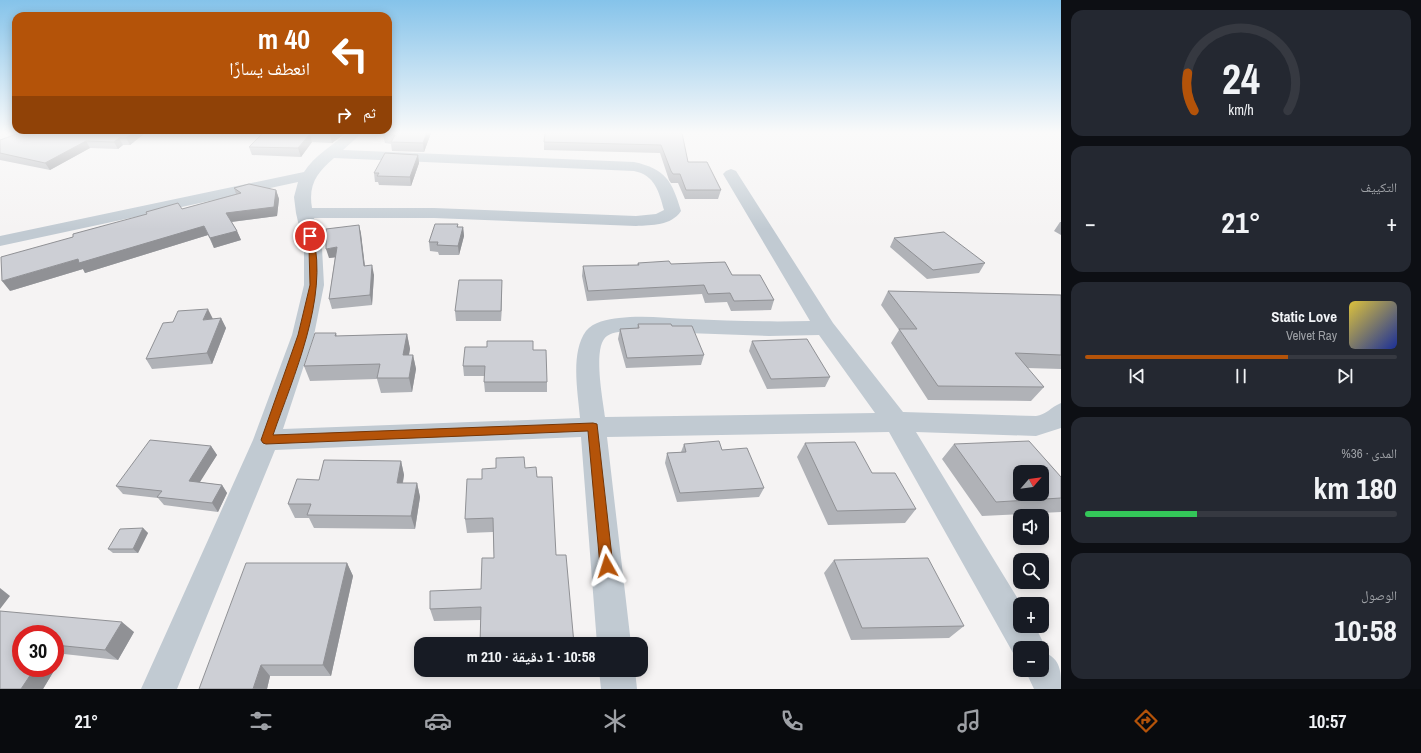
<!DOCTYPE html>
<html lang="ar">
<head>
<meta charset="utf-8">
<style>
	body { margin:0; font-family:"Archivo Narrow","Noto Naskh Arabic",sans-serif; background:#242831; color:#f1f3f6; direction:rtl; height:100vh; display:flex; flex-direction:column; font-size:15px; white-space:nowrap }
	* { box-sizing:border-box; margin:0 }
	p { font-size:13px; color:#9ea1a6 }
	.icon { flex:none; width:22px; height:22px; fill:none; stroke:currentColor; stroke-width:2; stroke-linecap:round; stroke-linejoin:round }
	.map { position:relative; flex:1; overflow:hidden; direction:ltr }
	.details { display:flex; flex-direction:column; gap:10px; padding:10px; background:#0d0f14; width:360px }
	.details>* { flex:none }
	.banner { position:absolute; left:12px; top:12px; width:380px; height:122px; border-radius:12px; box-shadow:0 2px 10px #0003; direction:rtl; background:#b45309; color:#fff; overflow:hidden }
	.needle { width:26px; rotate:62deg }
	.buttons { position:absolute; left:1013px; top:465px; display:grid; gap:8px }
	.buttons a { display:grid; place-items:center; width:36px; height:36px; border-radius:8px; background:#171b24; box-shadow:0 2px 10px #0003; font-size:20px }
	.speed { position:absolute; left:12px; top:625px; display:flex; gap:8px; font-size:20px; font-weight:700; text-align:center }
	.speed>* { display:grid; place-content:center; width:52px; height:52px; border-radius:50%; background:#171b24; box-shadow:0 2px 10px #0003; line-height:1 }
	.speed .limit { border:6px solid #d22; background:#fff; color:#111 }
	.pin { position:absolute; display:grid; place-items:center; width:34px; height:34px; color:#fff; margin:-17px; border:2px solid #fff; border-radius:50%; box-shadow:0 1px 4px #0007 }
	.me { position:absolute; width:44px; margin:-22px; rotate:354deg; stroke-linejoin:round; filter:drop-shadow(0 0 3px #0008) }
	.turn { display:flex; align-items:center; gap:14px; height:84px; padding:0 16px; font-size:18px }
	.turn .icon { width:52px; height:52px; stroke-width:2.5 }
	.turn b { display:block; font-size:28px; line-height:34px }
	.then { display:flex; align-items:center; height:38px; padding:0 16px; background:#0003; gap:8px; font-size:15px }
	.big { font-size:30px; font-weight:700; line-height:1.1 }
	.details .widget { flex:1; display:flex; flex-direction:column; justify-content:center; gap:6px; min-width:0; padding:0 14px; border-radius:12px; background:#242831 }
	.details .dial { align-items:center; gap:0 }
	.dial svg { height:104px; overflow:visible; fill:none; stroke:#363941; stroke-width:7; stroke-linecap:round; text-anchor:middle }
	.dial text { fill:#f1f3f6; stroke:none }
	.song { display:flex; align-items:center; gap:12px }
	.cover { width:48px; height:48px; border-radius:6px; background:linear-gradient(135deg,hsl(50 70% 55%),hsl(230 70% 35%)) }
	.played { height:4px; border-radius:2px; background:linear-gradient(90deg,#b45309 65%,#363941 65%) }
	.keys { display:flex; justify-content:space-around; direction:ltr }
	.heat { display:flex; justify-content:space-between; align-items:center; font-size:22px; direction:ltr }
	.charge { height:6px; border-radius:3px; background:linear-gradient(90deg,#34c759 36%,#363941 0) }
	.trip { position:absolute; left:414px; top:637px; width:234px; height:40px; border-radius:12px; background:#171b24; box-shadow:0 2px 10px #0003; font-weight:700; line-height:40px; text-align:center; direction:rtl }
	.tab-bar { display:flex; height:64px; justify-content:space-around; align-items:center; background:#090b0e; color:#9ea1a6 }
	.tab-bar .icon { width:28px; height:28px }
	.tab-bar .current { color:#b45309 }
	.tab-bar b { font-size:18px; color:#f1f3f6 }
	main { display:flex; flex:1; min-height:0 }
	.map>svg:first-child { display:block }
	.lines { fill:none; stroke-linecap:round; stroke-linejoin:round }
	.minor { fill:#c1cad2; fill-rule:evenodd }
	.wall { fill:#b0b2b7; fill-rule:evenodd }
	.shaded-wall { fill:#909195 }
	.building { fill:#cdcfd5; stroke:#909195; fill-rule:evenodd }
	.route { fill:#b45309; stroke:#753606 }
</style>
</head>
<body>
<main>
<section class="details">
<div class="widget dial"><svg viewBox="0 0 100 80">
<path d="M14 69A42 42 0 1 1 86 69"/>
<path d="M14 69A42 42 0 0 1 9 40" stroke="#b45309"/>
<text x="50" y="56" font-size="32" font-weight="700">24</text>
<text x="50" y="72" font-size="11">km/h</text>
</svg></div>
<div class="widget"><p>التكييف</p>
<div class="heat"><a>−</a><b class="big">21°</b><a>+</a></div>
</div>
<div class="widget">
<div class="song"><i class="cover"></i><div><b>Static Love</b><p>Velvet Ray</p></div></div>
<div class="played"></div>
<div class="keys"><svg class="icon" aria-label="previous" viewBox="0 0 24 24"><path d="M18 5L8 12l10 7zM5 5v14"/></svg><svg class="icon" aria-label="pause" viewBox="0 0 24 24"><path d="M8 5v14M16 5v14"/></svg><svg class="icon" aria-label="next" viewBox="0 0 24 24"><path d="M6 5l10 7-10 7zM19 5v14"/></svg></div>
</div>
<div class="widget"><p>المدى · 36%</p><b class="big">180 km</b><div class="charge"></div></div>
<div class="widget"><p>الوصول</p><b class="big">10:58</b></div>
</section>
<div class="map">
<svg width="1061" height="689" viewBox="0 0 1061 689">
	<rect width="100%" height="100%" fill="#f5f3f3"/>
	<g class="lines">
		<!-- minor -->
		<path class="minor" d="M 347,133 L 362,133 L 343,150 L 634,162 C 666,169 672,181 681,211 C 671,226 652,225 636,226 L 434,218 L 314,218 L 322,248 L 324,285 L 314,335 L 283,429 L 580,418 C 578,393 570,353 586,331 C 593,322 608,319 619,318 C 642,315 666,318 689,319 C 729,321 770,322 810,321 L 723,174 L 726,171 L 731,169 L 736,171 L 833,323 L 903,412 L 1036,416 C 1046,415 1051,407 1061,403 L 1061,428 L 1036,436 L 916,432 L 1021,604 L 1020,604 L 1020,626 L 1035,626 L 1046,648 L 1044,652 C 1061,660 1061,670 1061,689 L 1034,689 L 1025,670 L 1042,670 L 1042,648 L 1020,648 L 1020,661 L 1017,660 L 889,432 L 607,437 L 631,644 L 597,644 L 581,437 L 275,450 L 177,689 L 141,689 L 253,440 L 292,335 L 304,285 L 304,248 L 296,213 L 294,197 L 298,182 L 0,246 L 0,236 L 304,172 C 314,156 333,145 347,133 ZM 334,158 L 634,171 C 655,175 659,192 664,210 L 656,214 L 636,216 L 434,208 L 312,208 C 308,184 317,173 334,158 ZM 631,331 L 769,336 L 819,335 L 875,413 L 605,417 C 603,400 592,346 607,336 C 614,331 623,332 631,331 Z
			M 599,670 L 635,670 L 637,689 L 601,689 Z"/>
	</g>
	<!-- wall -->
	<path class="wall" d="M 37,133 L 145,133 L 130,145 L 123,145 L 118,149 L 90,148 L 50,170 L 0,160 L 0,140 L 34,135 Z
		M 263,133 L 346,133 L 332,143 L 312,142 L 301,157 L 252,155 L 249,147 Z
		M 384,133 L 431,133 L 424,152 L 392,151 L 391,144 L 385,143 L 383,135 Z
		M 682,133 L 688,162 L 721,190 L 718,199 L 685,199 L 678,183 L 671,183 L 669,180 L 660,153 L 544,150 L 544,142 Z
		M 418,155 L 419,163 L 411,186 L 379,185 L 378,182 L 375,182 L 374,173 Z
		M 234,188 L 276,190 L 279,199 L 277,216 L 232,222 L 237,231 L 241,240 L 214,248 L 208,235 L 85,273 L 83,269 L 10,291 L 182,209 L 236,194 Z
		M 1060,222 L 1061,222 L 1061,235 L 1054,231 Z
		M 458,224 L 458,227 L 463,227 L 464,236 L 459,255 L 439,255 L 438,252 L 430,251 L 429,242 Z
		M 359,225 L 361,234 L 365,266 L 374,275 L 372,305 L 332,309 L 329,299 L 335,257 L 329,258 Z
		M 894,238 L 985,263 L 979,273 L 927,279 L 890,247 Z
		M 638,263 L 671,264 L 732,275 L 774,300 L 771,310 L 731,311 L 727,302 L 705,303 L 702,294 L 587,301 L 582,276 L 583,266 L 637,265 Z
		M 502,290 L 501,321 L 456,321 L 455,311 Z
		M 888,291 L 1061,295 L 1061,369 L 1027,368 L 1044,387 L 1031,401 L 928,400 L 891,343 L 899,330 L 881,305 Z
		M 221,318 L 226,328 L 212,364 L 152,369 L 146,359 L 213,319 Z
		M 638,324 L 672,326 L 704,355 L 701,365 L 626,368 L 618,339 L 620,329 L 637,328 Z
		M 336,333 L 337,336 L 407,334 L 410,349 L 409,355 L 413,355 L 416,369 L 412,392 L 381,393 L 377,379 L 310,381 L 304,366 Z
		M 752,341 L 830,377 L 825,387 L 767,389 L 749,351 Z
		M 533,350 L 547,382 L 547,392 L 485,392 L 484,382 L 485,376 L 464,376 L 463,366 Z
		M 805,443 L 872,473 L 916,509 L 905,523 L 828,525 L 797,457 Z
		M 684,444 L 722,450 L 764,488 L 759,497 L 677,502 L 665,463 L 667,453 L 681,452 Z
		M 954,444 L 1061,477 L 1061,512 L 982,516 L 942,459 Z
		M 211,446 L 217,455 L 199,482 L 222,485 L 227,493 L 218,512 L 164,505 L 158,498 L 123,494 L 116,486 Z
		M 524,457 L 481,620 L 434,621 L 430,609 L 481,589 L 494,558 L 493,532 L 467,533 L 465,519 L 482,479 L 496,468 Z
		M 401,461 L 404,475 L 403,483 L 417,483 L 420,497 L 415,529 L 314,528 L 309,518 L 295,518 L 288,504 L 319,480 Z
		M 143,528 L 148,533 L 138,553 L 113,553 L 108,549 Z
		M 834,560 L 964,626 L 949,638 L 851,640 L 824,573 Z
		M 347,563 L 353,576 L 331,676 L 270,676 L 267,689 L 199,689 Z
		M 0,611 L 134,632 L 118,660 L 64,654 L 43,689 L 0,689 ZM 55,634 L 55,668 L 21,668 Z"/>
	<!-- shaded-wall -->
	<path class="shaded-wall" d="M 133,133 L 145,133 L 130,145 L 126,138 Z
		M 332,133 L 346,133 L 332,143 L 330,135 Z
		M 427,133 L 431,133 L 424,152 L 423,143 Z
		M 310,134 L 312,142 L 301,157 L 298,148 Z
		M 119,138 L 123,145 L 118,149 L 114,142 Z
		M 86,141 L 90,148 L 50,170 L 45,163 Z
		M 418,155 L 419,163 L 411,186 L 410,177 Z
		M 276,190 L 279,199 L 277,216 L 230,222 L 226,213 Z
		M 359,225 L 361,234 L 366,276 L 364,266 Z
		M 204,226 L 208,235 L 85,273 L 83,269 L 10,291 L 2,281 L 78,259 Z
		M 463,227 L 464,236 L 459,255 L 458,246 Z
		M 237,231 L 241,240 L 214,248 L 210,238 Z
		M 337,247 L 339,257 L 329,258 L 326,249 Z
		M 372,265 L 374,275 L 372,305 L 370,295 Z
		M 502,280 L 502,290 L 501,321 L 501,311 Z
		M 208,309 L 213,319 L 203,320 Z
		M 221,318 L 226,328 L 212,364 L 207,353 Z
		M 407,334 L 410,349 L 406,369 L 403,355 Z
		M 413,355 L 416,369 L 412,392 L 409,378 Z
		M 211,446 L 217,455 L 195,490 L 189,481 Z
		M 401,461 L 404,475 L 400,497 L 397,483 Z
		M 417,483 L 420,497 L 415,529 L 411,516 Z
		M 222,485 L 227,493 L 218,512 L 212,503 Z
		M 143,528 L 148,533 L 138,553 L 133,549 Z
		M 347,563 L 353,576 L 331,676 L 323,665 Z
		M 0,588 L 10,596 L 0,609 Z
		M 122,622 L 134,632 L 118,660 L 105,650 Z
		M 55,648 L 64,654 L 43,689 L 21,689 L 35,668 L 55,668 Z
		M 261,665 L 270,676 L 267,689 L 253,689 Z"/>
	<!-- building -->
	<path class="building" d="M 20,133 L 25,133 L 34,135 L 37,133 L 133,133 L 126,138 L 119,138 L 114,142 L 86,141 L 45,163 L 0,153 L 0,140 L 17,134 Z
		M 263,133 L 332,133 L 330,135 L 310,134 L 298,148 L 249,147 Z
		M 384,133 L 427,133 L 423,143 L 391,142 L 395,135 L 383,135 Z
		M 545,133 L 682,133 L 688,162 L 707,162 L 721,190 L 686,190 L 680,174 L 673,174 L 671,171 L 661,145 L 544,142 Z
		M 385,153 L 418,155 L 410,177 L 377,176 L 379,173 L 374,173 Z
		M 249,184 L 276,190 L 274,207 L 226,213 L 237,231 L 210,238 L 204,226 L 79,263 L 78,259 L 2,281 L 1,257 L 73,237 L 73,234 L 147,214 L 146,212 L 178,203 L 182,209 L 241,193 L 234,188 Z
		M 435,224 L 458,224 L 457,227 L 463,227 L 458,246 L 437,245 L 438,242 L 429,242 Z
		M 359,225 L 364,266 L 372,265 L 370,295 L 329,299 L 337,247 L 326,249 L 326,229 Z
		M 944,232 L 985,263 L 933,270 L 894,238 Z
		M 669,261 L 671,264 L 725,262 L 732,275 L 760,275 L 774,300 L 734,301 L 730,293 L 708,294 L 704,285 L 588,291 L 583,266 L 639,265 L 638,263 Z
		M 459,280 L 502,280 L 501,311 L 455,311 Z
		M 888,291 L 1061,295 L 1061,355 L 1015,353 L 1044,387 L 938,386 L 899,329 L 917,329 Z
		M 208,309 L 203,320 L 221,318 L 207,353 L 146,359 L 163,323 L 173,322 L 178,311 Z
		M 638,324 L 671,324 L 672,326 L 692,326 L 704,355 L 627,358 L 620,329 L 639,328 Z
		M 315,333 L 336,333 L 335,336 L 407,334 L 403,355 L 413,355 L 409,378 L 377,378 L 380,364 L 304,366 Z
		M 807,339 L 830,377 L 771,379 L 752,341 Z
		M 487,341 L 533,341 L 533,350 L 546,350 L 547,382 L 484,382 L 485,366 L 463,366 L 465,347 L 487,347 Z
		M 150,440 L 211,446 L 189,481 L 222,485 L 212,503 L 157,497 L 162,491 L 116,486 Z
		M 719,441 L 722,450 L 747,448 L 764,488 L 680,493 L 667,453 L 686,452 L 684,444 Z
		M 1029,441 L 1061,477 L 1061,498 L 996,502 L 954,444 ZM 1020,472 L 1042,472 L 1042,494 L 1020,494 Z
		M 855,442 L 872,473 L 895,473 L 916,509 L 837,511 L 805,443 Z
		M 524,457 L 525,468 L 536,467 L 537,477 L 552,477 L 556,555 L 566,555 L 574,644 L 480,644 L 481,607 L 430,609 L 430,591 L 481,589 L 482,558 L 494,558 L 493,518 L 465,519 L 467,479 L 482,479 L 482,469 L 496,468 L 496,458 Z
		M 324,460 L 401,461 L 397,483 L 417,483 L 411,516 L 307,515 L 311,504 L 288,504 L 297,479 L 319,480 Z
		M 143,528 L 133,549 L 108,549 L 120,529 Z
		M 928,558 L 964,626 L 862,628 L 834,560 Z
		M 246,563 L 347,563 L 323,665 L 261,665 L 253,689 L 199,689 Z
		M 0,611 L 122,622 L 105,650 L 55,645 L 55,634 L 21,634 L 21,668 L 35,668 L 21,689 L 0,689 Z"/>
	<!-- sky -->
	<linearGradient id="sky" x2="0" y2="1"><stop stop-color="#85c3ea"/><stop offset="0.58" stop-color="#fafafa"/><stop offset="1" stop-color="#fafafa" stop-opacity="0"/></linearGradient>
	<rect width="1061" height="229" fill="url(#sky)"/>
	<!-- route -->
	<path class="route" d="M 310,234 L 313,236 C 329,298 293,377 273,435 L 593,423 L 597,424 L 613,566 L 611,571 L 607,573 L 602,571 L 600,566 L 588,431 L 266,444 L 263,443 L 261,440 L 298,335 L 310,285 L 309,248 L 306,236 Z"/>
</svg>
<div class="buttons">
<a><svg class="needle" viewBox="-14 -14 28 28"><path d="M0-13l5 13h-10z" fill="#e53935"/><path d="M0 13l5-13h-10z" fill="#9ea1a6"/></svg></a>
<a><svg class="icon" aria-label="sound" viewBox="0 0 24 24"><path d="M4 9h4l5-4v14l-5-4H4zM17 9q2 3 0 6"/></svg></a>
<a><svg class="icon" aria-label="search" viewBox="0 0 24 24"><circle cx="10" cy="10" r="6"/><path d="M15 15l6 6"/></svg></a>
<a>+</a>
<a>−</a>
</div>
<div class="speed"><div class="limit">30</div></div>
<div class="pin" style="left:310px;top:236px;background:#d93025"><svg class="icon" aria-label="arrive" viewBox="0 0 24 24"><path d="M6 21V4h12l-3 4 3 4H6"/></svg></div>
<svg class="me" style="left:607px;top:566px" viewBox="-20 -20 40 40"><path d="M0-17L14 15 0 8-14 15z" fill="#b45309" stroke="#fff" stroke-width="4"/></svg>
<div class="trip">10:58 · 1 دقيقة · 210 m</div>
<div class="banner">
<div class="turn"><svg class="icon" aria-label="left" viewBox="0 0 24 24"><path d="M17 20v-9H6M10 6l-5 5 5 5"/></svg><div><b>40 m</b>انعطف يسارًا</div></div>
<div class="then">ثم<svg class="icon" aria-label="right" viewBox="0 0 24 24"><path d="M7 20v-9h11M14 6l5 5-5 5"/></svg></div>
</div>
</div>
</main>
<nav class="tab-bar">
<b>10:57</b>
<svg class="icon current" aria-label="directions" viewBox="0 0 24 24"><path d="M12 3l9 9-9 9-9-9zM9 14v-3h6M13 9l2 2-2 2"/></svg>
<svg class="icon" aria-label="music" viewBox="0 0 24 24"><path d="M9 18V5l10-2v13"/><circle cx="6" cy="18" r="3"/><circle cx="16" cy="16" r="3"/></svg>
<svg class="icon" aria-label="phone" viewBox="0 0 24 24"><path d="M5 4h4l2 5-3 2q2 4 5 5l2-3 5 2v4C11 20 4 13 5 4z"/></svg>
<svg class="icon" aria-label="climate" viewBox="0 0 24 24"><path d="M12 3v18M4 7l16 10M4 17L20 7"/></svg>
<svg class="icon" aria-label="car" viewBox="0 0 24 24"><path d="M5 17H2v-5l4-1 3-4h7l3 4 3 1v5h-3M9 17h6M6 11h13"/><circle cx="7" cy="17" r="2"/><circle cx="17" cy="17" r="2"/></svg>
<svg class="icon" aria-label="filters" viewBox="0 0 24 24"><path d="M4 7h16M4 17h16"/><circle cx="9" cy="7" r="2"/><circle cx="15" cy="17" r="2"/></svg>
<b>21°</b>
</nav>
</body>
</html>
